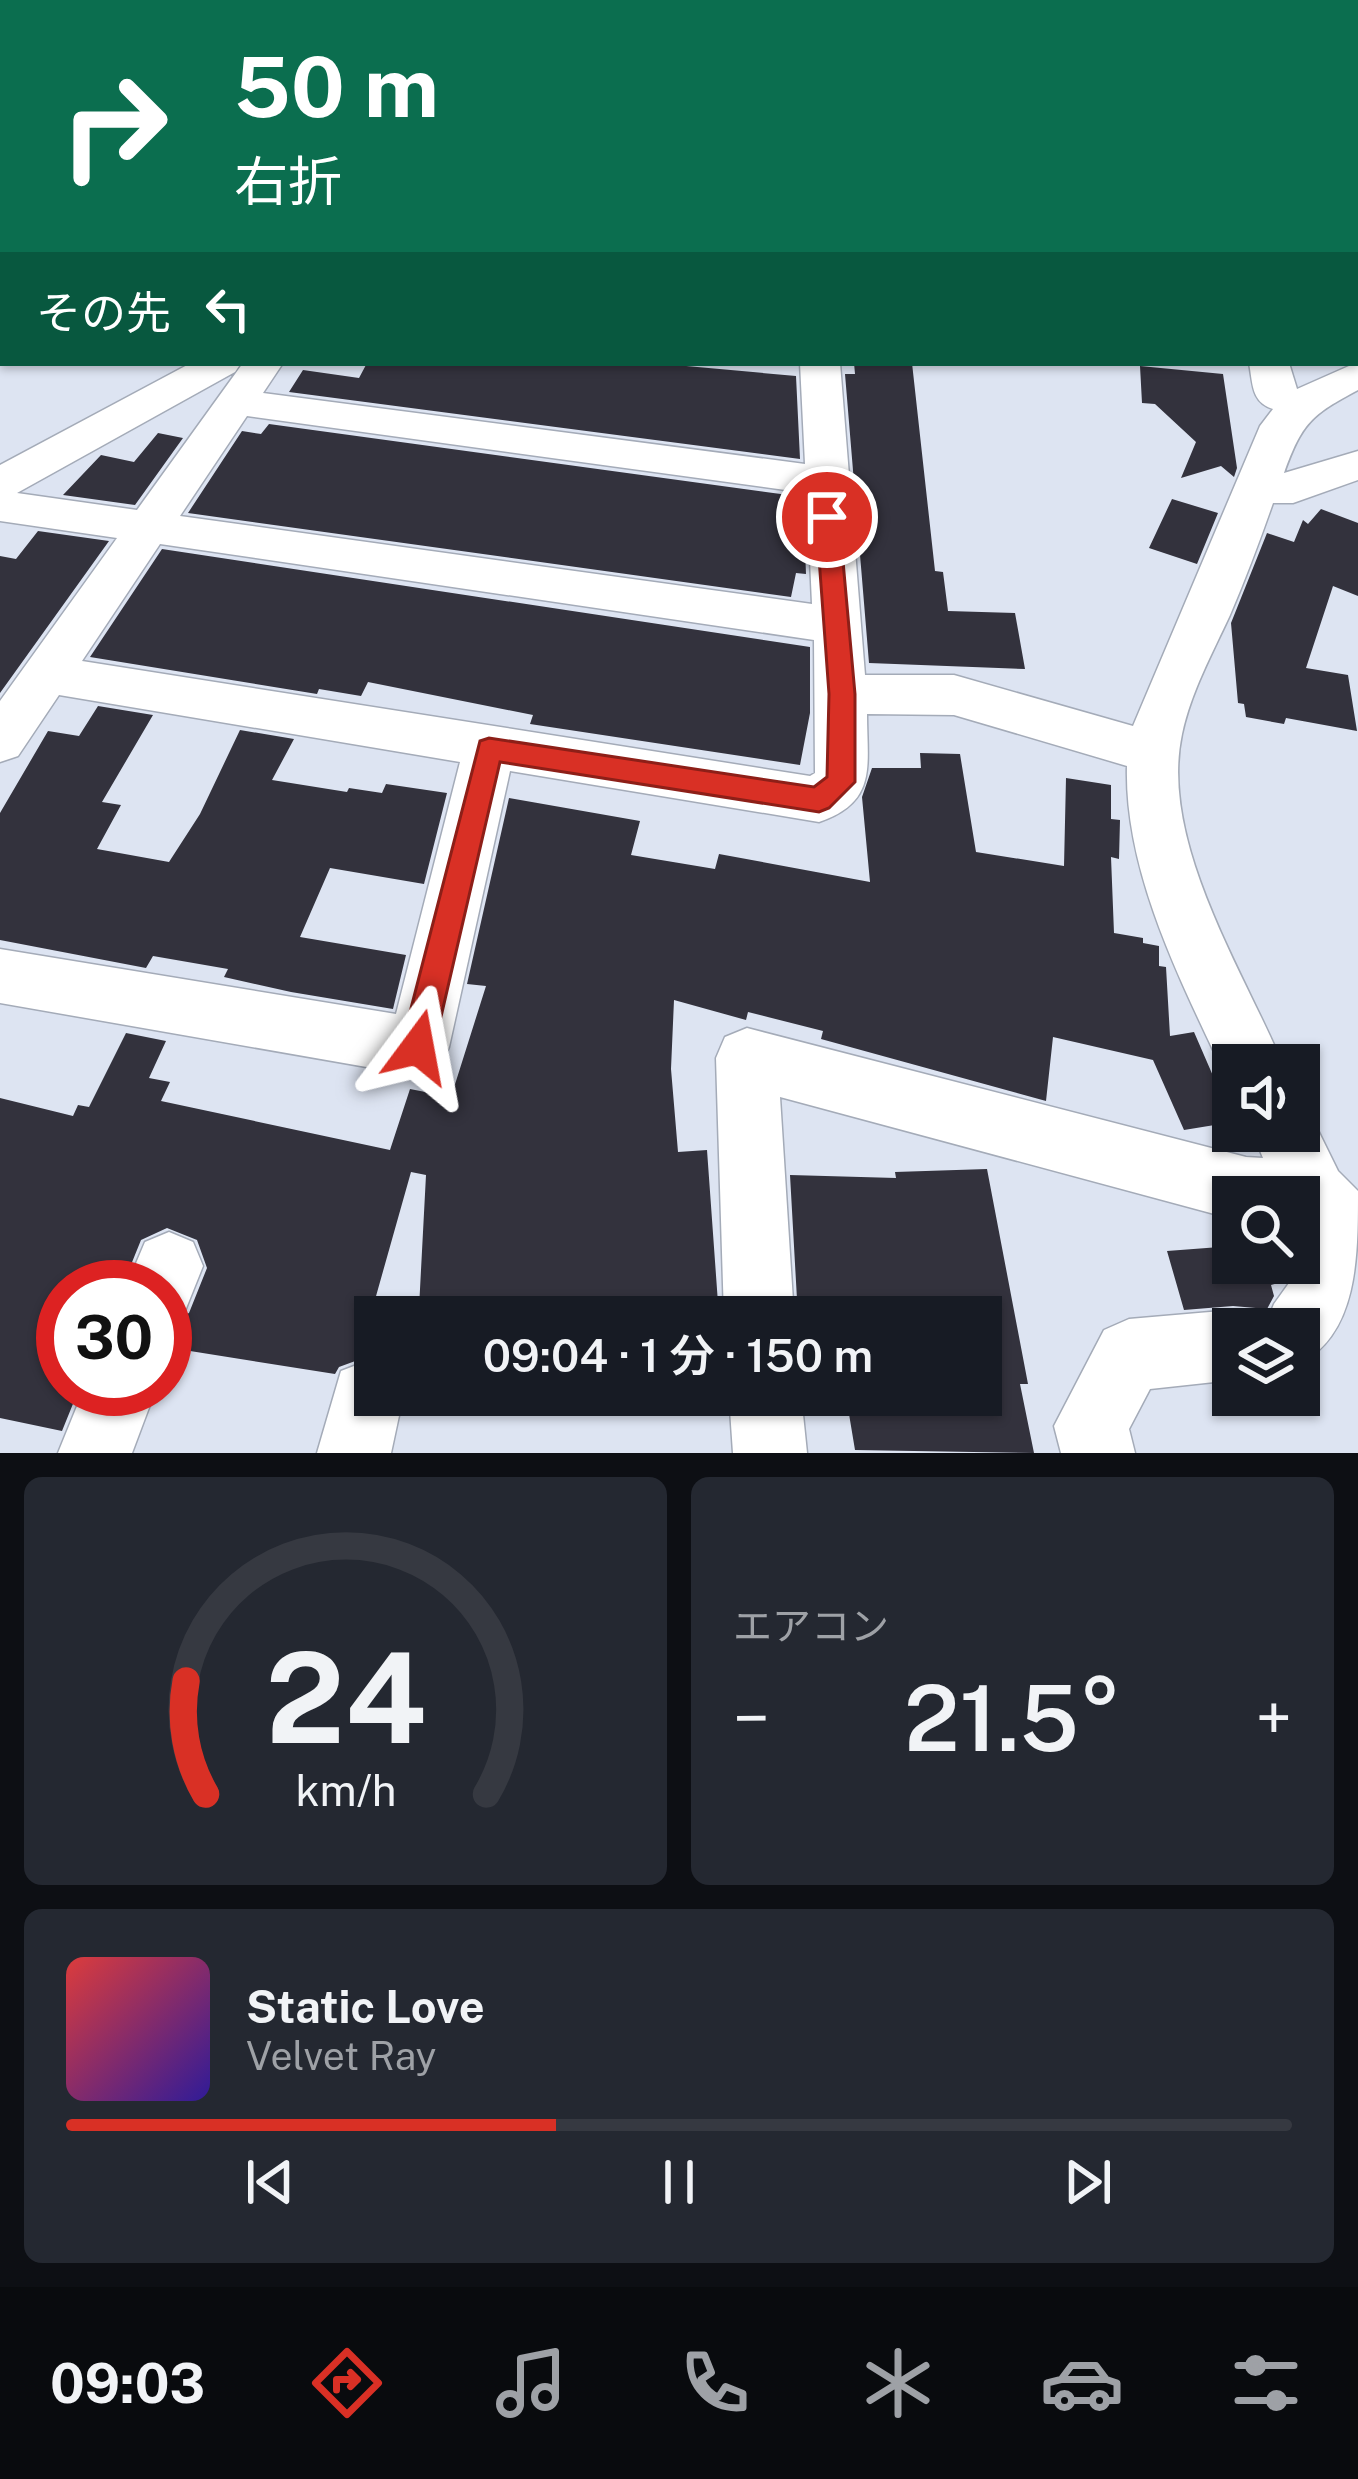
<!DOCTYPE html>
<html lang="ja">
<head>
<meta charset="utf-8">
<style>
	body { margin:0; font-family:"Public Sans","Noto Sans JP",sans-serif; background:#242831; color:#f1f3f6; height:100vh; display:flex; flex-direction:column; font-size:45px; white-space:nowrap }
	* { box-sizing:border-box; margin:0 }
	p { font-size:39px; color:#9ea1a6 }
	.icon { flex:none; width:66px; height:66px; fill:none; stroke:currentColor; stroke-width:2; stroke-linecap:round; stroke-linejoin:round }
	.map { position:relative; height:1453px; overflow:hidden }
	.panel { display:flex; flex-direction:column; gap:24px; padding:24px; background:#0d0f14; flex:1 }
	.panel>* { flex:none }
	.banner { position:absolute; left:0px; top:0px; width:1359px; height:366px; box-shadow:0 3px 9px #0004; background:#0b6e4f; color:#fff; overflow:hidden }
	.fabs { position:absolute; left:1212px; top:1044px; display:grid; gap:24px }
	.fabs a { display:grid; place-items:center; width:108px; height:108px; border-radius:0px; background:#171b24; box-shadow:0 3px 9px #0004; font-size:60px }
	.speed { position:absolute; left:36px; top:1260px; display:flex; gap:24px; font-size:60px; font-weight:700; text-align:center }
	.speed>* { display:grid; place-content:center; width:156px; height:156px; border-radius:50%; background:#171b24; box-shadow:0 3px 9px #0004; line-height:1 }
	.speed .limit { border:18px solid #d22; background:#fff; color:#111 }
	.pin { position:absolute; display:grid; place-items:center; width:102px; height:102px; color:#fff; margin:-51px; border:6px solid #fff; border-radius:50%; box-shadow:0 3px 12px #0007 }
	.me { position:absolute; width:132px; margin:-66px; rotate:13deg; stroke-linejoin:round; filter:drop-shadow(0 0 9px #0008) }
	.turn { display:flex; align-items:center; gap:42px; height:252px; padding:0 36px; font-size:54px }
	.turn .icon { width:156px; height:156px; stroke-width:2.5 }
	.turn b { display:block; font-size:84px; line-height:102px }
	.then { display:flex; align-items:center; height:114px; padding:0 36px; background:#0003; gap:24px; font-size:45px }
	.big { font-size:90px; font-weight:600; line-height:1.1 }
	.panel .widget { flex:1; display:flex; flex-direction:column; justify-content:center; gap:18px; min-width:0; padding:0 42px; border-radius:18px; background:#242831 }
	.panel .dial { align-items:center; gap:0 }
	.dial svg { height:312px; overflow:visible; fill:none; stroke:#363941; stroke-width:7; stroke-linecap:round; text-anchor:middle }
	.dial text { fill:#f1f3f6; stroke:none }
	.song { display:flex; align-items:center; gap:36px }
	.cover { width:144px; height:144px; border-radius:18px; background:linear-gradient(135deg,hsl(0 70% 55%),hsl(250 70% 35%)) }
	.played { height:12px; border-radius:6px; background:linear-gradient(90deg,#d93025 40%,#363941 40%) }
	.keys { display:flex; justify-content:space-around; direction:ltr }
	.heat { display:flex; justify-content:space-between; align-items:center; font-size:66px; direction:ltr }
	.panel .tiles { flex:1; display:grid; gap:24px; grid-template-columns:1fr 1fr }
	.widget:last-child { grid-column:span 2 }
	.trip { position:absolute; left:354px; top:1296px; width:648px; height:120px; border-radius:0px; background:#171b24; box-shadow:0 3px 9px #0004; font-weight:600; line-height:120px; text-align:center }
	.tabs { display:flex; height:192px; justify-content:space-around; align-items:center; background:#090b0e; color:#9ea1a6 }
	.tabs .icon { width:84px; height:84px }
	.tabs .active { color:#d93025 }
	.tabs b { font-size:54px; color:#f1f3f6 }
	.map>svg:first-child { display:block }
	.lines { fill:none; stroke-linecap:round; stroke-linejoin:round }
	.stream { stroke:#80c9da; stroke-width:9 }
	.building { fill:#33323d }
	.street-casing { stroke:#a4abb8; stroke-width:3 }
	.street { fill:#fff; fill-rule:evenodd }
	.route { fill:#d93025; stroke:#8d1f18; stroke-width:3 }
</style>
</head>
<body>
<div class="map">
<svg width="1358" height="1453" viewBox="0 0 1358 1453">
	<rect width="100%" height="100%" fill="#dde4f2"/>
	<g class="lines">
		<!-- stream -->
		<path class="stream" d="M 909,3 L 914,0"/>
	</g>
	<!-- building -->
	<path class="building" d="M 367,363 L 653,363 L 796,376 L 800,459 L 289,392 L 303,370 L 359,378 Z
		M 854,363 L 912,363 L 935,571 L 943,572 L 948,611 L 1015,613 L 1025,669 L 869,663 L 845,374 L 855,374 Z
		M 1140,366 L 1223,374 L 1237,468 L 1234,477 L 1221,466 L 1181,478 L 1196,442 L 1155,404 L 1142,403 Z
		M 269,424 L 803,497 L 806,574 L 796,573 L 791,597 L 188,513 L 242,431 L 261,434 Z
		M 158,433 L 183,438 L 135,505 L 63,495 L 101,455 L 134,462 Z
		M 1172,499 L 1218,513 L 1197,564 L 1149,548 Z
		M 1321,509 L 1358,523 L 1358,596 L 1333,586 L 1306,668 L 1348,675 L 1357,731 L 1286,718 L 1284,724 L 1246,717 L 1244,704 L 1238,703 L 1231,623 L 1267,533 L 1294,542 L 1303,520 L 1308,524 Z
		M 38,531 L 109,541 L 0,693 L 0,556 L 16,559 Z
		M 162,549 L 810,647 L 810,713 L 800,765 L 530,724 L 533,715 L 368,682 L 361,696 L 319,689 L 317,694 L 90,657 Z
		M 98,706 L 153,715 L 102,802 L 121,805 L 97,849 L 169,862 L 200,814 L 240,730 L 294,739 L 272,780 L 347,792 L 349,788 L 382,793 L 386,784 L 447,793 L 424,884 L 330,868 L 300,937 L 406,955 L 393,1009 L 291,992 L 224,977 L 228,969 L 153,956 L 146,968 L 0,940 L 0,813 L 48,731 L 79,736 Z
		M 920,753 L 960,754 L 976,852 L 1064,866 L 1066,778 L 1111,785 L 1111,819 L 1120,820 L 1119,859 L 1111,857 L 1114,933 L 1143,938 L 1143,943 L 1159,946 L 1159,966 L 1166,967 L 1170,1036 L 1194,1032 L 1233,1122 L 1184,1130 L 1153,1060 L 1053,1037 L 1046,1101 L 821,1039 L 823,1031 L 748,1012 L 746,1020 L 674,1000 L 671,1069 L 678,1152 L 707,1150 L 719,1317 L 463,1317 L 419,1308 L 426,1175 L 411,1172 L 358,1360 L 339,1367 L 335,1374 L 165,1347 L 165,1324 L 189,1313 L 207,1268 L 197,1240 L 167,1228 L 141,1240 L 122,1287 L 63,1287 L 63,1389 L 79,1389 L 62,1431 L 0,1418 L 0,1098 L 73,1116 L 78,1105 L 89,1107 L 126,1033 L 166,1041 L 149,1078 L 170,1082 L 161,1101 L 390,1150 L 410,1089 L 451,1097 L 486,986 L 467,984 L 509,798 L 640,821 L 631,855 L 715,869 L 719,854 L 870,882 L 862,797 L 872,768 L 921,768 Z
		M 987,1169 L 1028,1384 L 1020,1384 L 1034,1453 L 855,1450 L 849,1414 L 931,1408 L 930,1401 L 981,1397 L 981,1317 L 798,1317 L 790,1175 L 896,1178 L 895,1172 Z
		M 1233,1246 L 1233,1263 L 1298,1263 L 1285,1281 L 1271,1285 L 1274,1296 L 1267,1309 L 1233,1306 L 1184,1310 L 1167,1251 Z"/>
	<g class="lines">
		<defs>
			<path id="street" d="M 245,0 L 279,0 L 243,3 Z
				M 870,0 L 902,0 L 868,3 Z
				M 0,98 L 3,98 L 0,117 Z
				M 1358,362 L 1358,390 C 1311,415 1302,423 1284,473 L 1358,451 L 1358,480 L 1293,503 L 1273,503 C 1260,540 1246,578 1230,615 C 1212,654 1191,692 1182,734 C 1159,841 1243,970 1283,1065 L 1233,1065 L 1230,1086 C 1185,989 1124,876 1127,766 L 954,715 L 867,714 C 867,766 878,802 819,822 L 510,771 L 449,1047 L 440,1068 L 418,1076 L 0,1003 L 0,949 L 396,1014 L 460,762 L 59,695 L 18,756 L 0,762 L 0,701 L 117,538 L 0,521 L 0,465 L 191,363 L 241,363 L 235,372 L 17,493 L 137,510 L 243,363 L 283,363 L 263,393 L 805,464 L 800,363 L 840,363 L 865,675 L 954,675 L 1133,726 L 1260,426 L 1273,409 C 1251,402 1253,384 1249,363 L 1289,363 L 1297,389 ZM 247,416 L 807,493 L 812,604 L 180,516 ZM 160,544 L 814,640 L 815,773 L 810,776 L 82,661 Z
				M 747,1028 L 1246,1157 L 1263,1158 L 1252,1131 L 1299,1131 L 1299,1105 L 1307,1108 L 1338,1171 L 1358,1191 C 1358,1257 1358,1334 1299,1364 L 1299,1329 L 1264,1329 L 1274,1304 L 1317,1244 L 1299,1226 L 1299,1197 L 1233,1197 L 1233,1219 L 780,1097 L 794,1317 L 724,1317 L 716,1058 L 725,1037 Z
				M 169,1232 L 193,1242 L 203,1266 L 185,1311 L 165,1320 L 165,1287 L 126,1287 L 145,1242 Z
				M 1233,1310 L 1258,1320 L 1262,1329 L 1233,1329 L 1233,1380 L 1150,1389 L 1129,1429 L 1135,1453 L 1061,1453 L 1054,1426 L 1104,1330 L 1129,1319 Z
				M 367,1361 L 375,1364 L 375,1395 L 403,1397 L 391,1453 L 317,1453 L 341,1371 Z
				M 84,1389 L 156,1389 L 132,1453 L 58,1453 Z
				M 729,1395 L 801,1395 L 807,1453 L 733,1453 Z"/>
		</defs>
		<!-- street casing -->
		<use href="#street" class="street-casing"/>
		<!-- street -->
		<use href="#street" class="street"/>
	</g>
	<!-- route -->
	<path class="route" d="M 827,509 L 839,517 L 855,694 L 855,782 L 829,808 L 819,812 L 500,762 L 434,1047 L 429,1058 L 418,1063 L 406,1058 L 401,1047 L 480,741 L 489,738 L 814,787 L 827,777 L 829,694 L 816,517 Z"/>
</svg>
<div class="fabs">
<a><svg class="icon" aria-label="sound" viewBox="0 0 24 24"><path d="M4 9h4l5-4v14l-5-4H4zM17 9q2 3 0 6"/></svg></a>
<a><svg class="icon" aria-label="search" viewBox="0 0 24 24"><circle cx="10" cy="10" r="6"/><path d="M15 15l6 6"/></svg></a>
<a><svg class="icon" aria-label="layers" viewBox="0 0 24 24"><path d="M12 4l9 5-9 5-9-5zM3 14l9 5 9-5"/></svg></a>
</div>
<div class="speed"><div class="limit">30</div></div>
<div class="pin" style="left:827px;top:517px;background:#d93025"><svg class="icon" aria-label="arrive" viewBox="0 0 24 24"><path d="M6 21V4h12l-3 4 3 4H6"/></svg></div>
<svg class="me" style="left:418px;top:1047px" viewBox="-20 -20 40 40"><path d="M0-17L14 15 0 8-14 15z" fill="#d93025" stroke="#fff" stroke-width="4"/></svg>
<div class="trip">09:04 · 1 分 · 150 m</div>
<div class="banner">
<div class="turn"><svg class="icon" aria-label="right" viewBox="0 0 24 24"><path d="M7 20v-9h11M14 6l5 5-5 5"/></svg><div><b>50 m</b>右折</div></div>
<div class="then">その先<svg class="icon" aria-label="left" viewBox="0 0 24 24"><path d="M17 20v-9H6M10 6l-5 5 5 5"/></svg></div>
</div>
</div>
<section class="panel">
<div class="tiles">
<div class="widget dial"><svg viewBox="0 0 100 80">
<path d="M14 69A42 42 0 1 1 86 69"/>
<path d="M14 69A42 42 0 0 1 9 40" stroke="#d93025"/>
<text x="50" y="56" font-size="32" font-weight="700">24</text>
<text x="50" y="72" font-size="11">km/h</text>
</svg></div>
<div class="widget"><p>エアコン</p>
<div class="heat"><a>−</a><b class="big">21.5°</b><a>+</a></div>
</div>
<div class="widget">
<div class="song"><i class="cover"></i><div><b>Static Love</b><p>Velvet Ray</p></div></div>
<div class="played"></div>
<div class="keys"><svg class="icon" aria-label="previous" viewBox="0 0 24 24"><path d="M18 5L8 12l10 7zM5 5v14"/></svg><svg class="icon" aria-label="pause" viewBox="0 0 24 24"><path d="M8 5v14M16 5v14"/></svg><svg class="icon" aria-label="next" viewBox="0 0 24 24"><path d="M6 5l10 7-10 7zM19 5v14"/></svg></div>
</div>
</div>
</section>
<nav class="tabs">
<b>09:03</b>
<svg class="icon active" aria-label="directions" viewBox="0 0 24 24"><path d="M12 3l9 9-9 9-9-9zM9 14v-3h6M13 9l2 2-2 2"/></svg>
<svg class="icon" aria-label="music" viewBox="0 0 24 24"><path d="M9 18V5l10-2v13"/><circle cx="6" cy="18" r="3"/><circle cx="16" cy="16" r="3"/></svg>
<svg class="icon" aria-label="phone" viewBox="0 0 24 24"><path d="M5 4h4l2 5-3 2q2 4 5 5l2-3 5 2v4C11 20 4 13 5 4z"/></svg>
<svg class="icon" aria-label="climate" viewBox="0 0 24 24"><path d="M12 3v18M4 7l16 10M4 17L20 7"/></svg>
<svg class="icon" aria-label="car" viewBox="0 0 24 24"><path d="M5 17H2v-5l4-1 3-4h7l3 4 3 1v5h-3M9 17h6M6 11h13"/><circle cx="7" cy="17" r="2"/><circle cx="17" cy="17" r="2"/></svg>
<svg class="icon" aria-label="filters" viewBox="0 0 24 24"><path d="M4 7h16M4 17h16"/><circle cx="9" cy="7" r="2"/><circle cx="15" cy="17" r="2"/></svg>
</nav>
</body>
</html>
